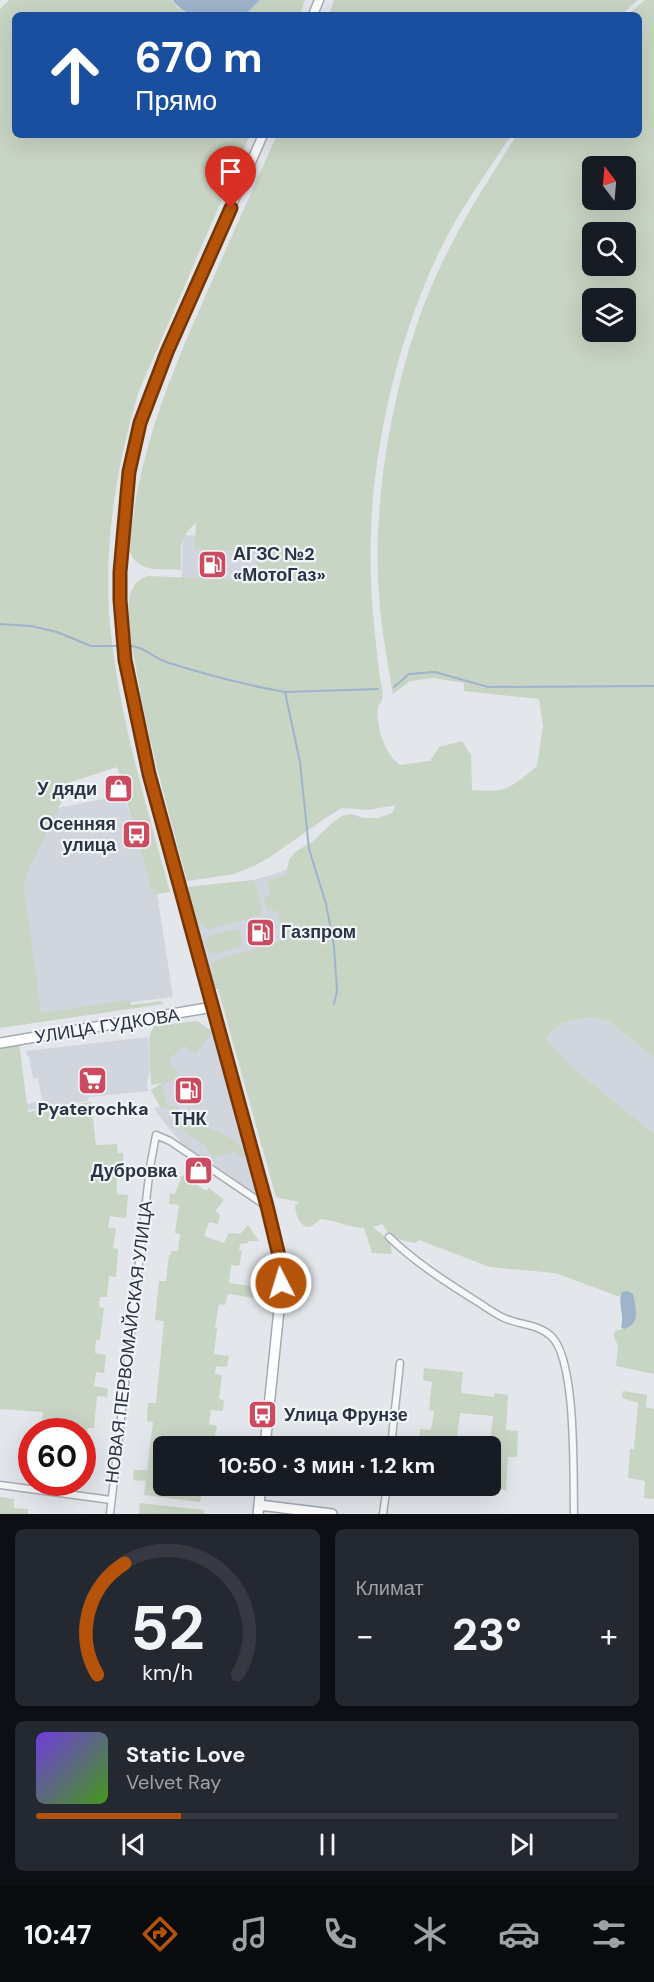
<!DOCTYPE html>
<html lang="ru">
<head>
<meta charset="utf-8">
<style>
	body { margin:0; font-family:"DM Sans",sans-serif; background:#242831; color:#f1f3f6; height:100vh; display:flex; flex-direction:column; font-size:22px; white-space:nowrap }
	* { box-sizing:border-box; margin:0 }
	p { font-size:20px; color:#9ea1a6 }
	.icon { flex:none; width:33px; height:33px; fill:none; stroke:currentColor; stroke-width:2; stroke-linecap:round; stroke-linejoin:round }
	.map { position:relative; height:1514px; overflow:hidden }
	.sheet { display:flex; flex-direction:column; gap:15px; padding:15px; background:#0d0f14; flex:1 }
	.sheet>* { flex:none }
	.top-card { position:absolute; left:12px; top:12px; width:630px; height:126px; border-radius:9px; box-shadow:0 6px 24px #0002; background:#1a4fa0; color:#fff; overflow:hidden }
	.needle { width:39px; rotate:344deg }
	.tools { position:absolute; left:582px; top:156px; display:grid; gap:12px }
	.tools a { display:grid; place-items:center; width:54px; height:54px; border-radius:9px; background:#171b24; box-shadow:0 6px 24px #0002; font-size:30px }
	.speed { position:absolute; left:18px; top:1418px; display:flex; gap:12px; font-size:30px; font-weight:700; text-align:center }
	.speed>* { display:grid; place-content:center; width:78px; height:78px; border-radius:50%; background:#171b24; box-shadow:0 6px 24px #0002; line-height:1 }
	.speed .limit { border:9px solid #d22; background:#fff; color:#111 }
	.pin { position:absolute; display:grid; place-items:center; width:51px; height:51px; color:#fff; margin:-62px -26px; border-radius:50% 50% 50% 0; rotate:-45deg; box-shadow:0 0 6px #0007 }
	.pin .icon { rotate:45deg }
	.me { position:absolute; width:66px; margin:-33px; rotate:355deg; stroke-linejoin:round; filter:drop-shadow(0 0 4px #0008) }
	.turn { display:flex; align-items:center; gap:21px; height:126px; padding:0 24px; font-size:27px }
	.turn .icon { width:78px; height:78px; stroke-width:2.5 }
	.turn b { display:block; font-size:42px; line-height:51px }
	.big { font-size:45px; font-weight:700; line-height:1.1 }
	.sheet .card { flex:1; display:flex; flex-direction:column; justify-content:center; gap:9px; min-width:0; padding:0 21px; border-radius:9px; background:#242831 }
	.sheet .dial { align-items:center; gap:0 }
	.dial svg { height:156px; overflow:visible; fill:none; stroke:#363941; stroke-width:7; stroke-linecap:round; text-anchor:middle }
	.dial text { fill:#f1f3f6; stroke:none }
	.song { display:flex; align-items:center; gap:18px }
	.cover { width:72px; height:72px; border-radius:9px; background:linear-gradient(135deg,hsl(260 70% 55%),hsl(100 70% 35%)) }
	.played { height:6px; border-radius:3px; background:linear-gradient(90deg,#b45309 25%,#363941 25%) }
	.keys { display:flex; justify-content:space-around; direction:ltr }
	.heat { display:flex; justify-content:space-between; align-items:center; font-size:33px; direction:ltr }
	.sheet .tiles { flex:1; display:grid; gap:15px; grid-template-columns:1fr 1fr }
	.card:last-child { grid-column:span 2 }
	.trip { position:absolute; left:153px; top:1436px; width:348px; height:60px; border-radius:9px; background:#171b24; box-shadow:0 6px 24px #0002; font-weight:700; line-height:60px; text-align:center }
	.menu { display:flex; height:96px; justify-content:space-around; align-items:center; background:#090b0e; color:#9ea1a6 }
	.menu .icon { width:42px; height:42px }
	.menu .on { color:#b45309 }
	.menu b { font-size:27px; color:#f1f3f6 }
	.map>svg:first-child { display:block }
	.built { fill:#d1d5dd }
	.green { fill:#c8d4c4; fill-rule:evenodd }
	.water { fill:#9fb4ca }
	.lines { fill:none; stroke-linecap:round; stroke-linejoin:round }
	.stream { stroke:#9fb4ca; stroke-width:2 }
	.street-casing { stroke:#a8adb5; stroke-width:9 }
	.secondary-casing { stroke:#a8adb5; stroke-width:11 }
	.primary-casing { stroke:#a2aab6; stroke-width:12 }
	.street { stroke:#f5f7f9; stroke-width:6 }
	.secondary { stroke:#fff; stroke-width:8 }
	.primary { stroke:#fff; stroke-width:9 }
	.route-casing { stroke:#753606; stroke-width:15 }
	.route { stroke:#b45309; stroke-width:10 }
	.labels { text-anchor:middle; stroke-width:4.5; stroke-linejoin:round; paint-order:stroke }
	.poi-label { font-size:18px; font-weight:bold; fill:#2b3443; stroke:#f2f5f8; text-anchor:start }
	.street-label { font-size:18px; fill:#2b3443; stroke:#f2f5f8 }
</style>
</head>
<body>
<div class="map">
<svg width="654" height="1514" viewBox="0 0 654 1514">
	<rect width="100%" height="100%" fill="#e3e6eb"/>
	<!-- built -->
	<path class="built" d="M 183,535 L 260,538 L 258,599 L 181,596 Z
		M 124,795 L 153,893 L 157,893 L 173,997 L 38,1014 L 24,887 L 30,867 L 57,808 Z
		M 306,864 L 329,951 L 215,989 L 188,887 L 254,880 Z
		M 592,1017 L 611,1022 L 654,1058 L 654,1134 L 571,1066 L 546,1038 L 562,1023 Z
		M 212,1031 L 245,1150 L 260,1201 L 194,1157 L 166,1125 L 154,1108 L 168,1106 L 163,1086 L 171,1060 L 184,1044 L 195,1053 L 211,1035 Z
		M 148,1037 L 150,1070 L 147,1082 L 148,1091 L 89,1097 L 88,1101 L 28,1110 L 27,1104 L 42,1101 L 38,1078 L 33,1079 L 29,1056 L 27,1056 L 26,1051 Z"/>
	<!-- green -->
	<path class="green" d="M 9,0 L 173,0 L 177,7 L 191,15 L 15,15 L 15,135 L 250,135 L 139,391 C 116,466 103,547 110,625 C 119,716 146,804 170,892 L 153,895 L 117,767 L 71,782 L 30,867 L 24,887 L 41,1013 L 130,1000 L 131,1005 L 161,1001 L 164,1004 L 0,1028 L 0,9 Z
		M 260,0 L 305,0 L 300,15 L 245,15 Z
		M 334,0 L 638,0 L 621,15 L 329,15 Z
		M 645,0 L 654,0 L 654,1058 L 611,1022 L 592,1017 L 562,1023 L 546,1038 L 571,1066 L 654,1134 L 654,1374 L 616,1366 L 618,1346 L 614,1336 L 615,1331 L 631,1326 L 622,1292 L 620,1297 L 555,1273 L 490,1267 L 419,1240 L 416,1243 C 402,1241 388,1238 383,1224 L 373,1227 L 390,1241 L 392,1254 L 372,1253 L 364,1228 C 349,1228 336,1220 321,1219 L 312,1226 L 306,1227 C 298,1222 296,1215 295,1206 L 299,1202 L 276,1197 L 218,989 L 215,989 C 213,979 206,967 217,960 L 285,939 L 277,910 L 272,911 L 267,909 L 264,897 L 271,894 L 267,880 L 286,875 L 289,860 L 295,852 L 312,842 L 332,823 L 342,816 L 352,814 L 363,818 L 378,818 L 392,813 L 396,805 L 368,810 L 342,808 L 327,817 L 270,857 L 252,867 L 234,874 L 187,881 C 168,810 148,740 136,668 C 132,647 126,615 130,595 C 133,585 138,579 148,576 L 256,580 L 258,552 L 195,549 L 196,523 C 178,538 181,548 181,570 C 162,569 136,573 130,551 C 135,456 174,367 212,281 C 233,233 255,184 277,135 L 511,135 C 491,167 468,198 450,231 C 397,329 366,466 371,578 C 372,612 376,645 380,678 C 381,684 384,694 382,700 C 380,706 379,702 378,708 C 376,728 385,754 400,765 L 430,761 L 439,747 L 462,741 L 471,755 L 472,790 C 508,793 510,788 537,766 L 543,726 L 539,699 L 464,691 L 464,683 L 433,678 L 410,681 L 393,694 C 386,655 379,615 378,576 C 374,485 398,360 435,278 C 458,227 487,181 517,135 L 639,135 L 639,15 L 627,15 ZM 592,166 L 626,166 L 626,200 L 592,200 ZM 592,232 L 626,232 L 626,266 L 592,266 ZM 592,298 L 626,298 L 626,332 L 592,332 Z
		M 254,880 L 262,908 L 260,915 L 211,929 C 192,928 192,902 188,887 Z
		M 234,929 L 239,931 L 242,937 L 241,946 L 216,954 L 208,951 L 205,942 L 210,936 Z
		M 197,1021 L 212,1031 L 211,1035 L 195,1054 L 184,1045 L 171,1059 L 170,1065 L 179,1072 L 173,1080 L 165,1082 L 163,1086 L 168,1107 L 175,1106 L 179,1108 L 187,1126 L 196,1123 C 212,1130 241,1137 246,1155 L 241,1157 L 235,1152 L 214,1158 L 204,1144 L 185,1132 L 167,1107 L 160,1107 L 151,1090 L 163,1083 L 151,1085 L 149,1037 L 154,1026 Z
		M 19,1043 L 28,1112 L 91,1102 L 96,1145 L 117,1144 L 118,1153 L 123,1153 L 125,1178 L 117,1178 L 117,1194 L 128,1195 L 126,1218 L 110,1216 L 108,1227 L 116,1229 L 113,1248 L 118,1249 L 116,1277 L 109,1276 L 107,1297 L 100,1297 L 99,1307 L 104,1308 L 100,1340 L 96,1340 L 95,1353 L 106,1355 L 104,1373 L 96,1372 L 94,1386 L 108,1389 L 107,1397 L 97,1396 L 94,1428 L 88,1428 L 87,1441 L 83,1442 L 83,1445 L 82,1431 L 41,1431 L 43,1412 L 0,1409 L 0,1047 Z
		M 182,1175 L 206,1191 L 209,1188 L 224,1200 L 215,1211 L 220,1215 L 218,1224 L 209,1222 L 204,1236 L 224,1243 L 229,1233 L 240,1234 L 248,1225 L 259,1241 L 248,1241 L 248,1243 L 240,1244 L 239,1250 L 242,1251 L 239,1266 L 231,1265 L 229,1283 L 257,1287 L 255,1298 L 228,1294 L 225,1305 L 219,1304 L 215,1327 L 217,1328 L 214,1354 L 229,1356 L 227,1367 L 216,1366 L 215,1374 L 222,1375 L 219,1399 L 224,1400 L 223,1411 L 211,1410 L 209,1424 L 217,1426 L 213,1446 L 164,1446 L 164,1485 L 203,1485 L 200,1502 L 144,1495 L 146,1481 L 133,1480 L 134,1470 L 147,1470 L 153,1422 L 147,1421 L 148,1403 L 156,1403 L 164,1321 L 155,1320 L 159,1281 L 166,1281 L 169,1255 L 171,1255 L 171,1251 L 178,1251 L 180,1234 L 175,1233 L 179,1205 L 169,1204 L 170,1193 L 175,1194 Z
		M 424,1368 L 463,1372 L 461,1393 L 494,1397 L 494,1393 L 508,1395 L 506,1430 L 518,1431 L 517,1457 L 508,1457 L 506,1490 L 485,1488 L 483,1495 L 457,1491 L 457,1485 L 490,1485 L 490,1446 L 461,1446 L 461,1443 L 478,1444 L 478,1442 L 490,1442 L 493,1416 L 460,1413 L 457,1439 L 444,1438 L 443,1446 L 413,1446 L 414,1438 L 419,1439 L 420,1429 L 431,1430 L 434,1411 L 429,1410 L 432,1382 L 423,1380 Z
		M 623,1391 L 647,1395 L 646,1407 L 654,1409 L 654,1499 L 644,1498 L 645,1481 L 628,1478 L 630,1449 L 634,1449 L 638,1403 L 622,1398 Z
		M 0,1497 L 14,1499 L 14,1508 L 28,1509 L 28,1514 L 0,1514 Z
		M 140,1503 L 204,1510 L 204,1514 L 139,1514 Z"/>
	<!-- water -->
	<path class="water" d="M 173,0 L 260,0 L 245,15 C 222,15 187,23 173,0 Z
		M 628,1291 L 633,1294 C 636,1308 641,1324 624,1329 L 621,1327 C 625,1315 617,1304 622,1292 Z"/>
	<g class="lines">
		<!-- stream -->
		<path class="stream" d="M 0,624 L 31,626 L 57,632 L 91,646 L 122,646
			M 128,646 C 142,645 152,657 166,662 C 204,674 245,685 285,692 L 300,762 L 309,849 L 326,904 L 334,946 L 337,991 L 334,1004
			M 394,687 L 409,674 L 435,672 L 488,687 L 654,686
			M 285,692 L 378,689"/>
		<defs>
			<path id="street" d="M 389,1237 C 415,1262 443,1280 473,1299 C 483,1305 493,1313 504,1318 C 519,1325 538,1324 551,1336 C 577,1360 573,1476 574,1514
				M 391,1446 L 400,1363
				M 0,1485 L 111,1500
				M 110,1514 L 150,1167 L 156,1135 L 170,1141 L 266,1206
				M 383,1514 L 387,1485"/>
			<path id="secondary" d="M 313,15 L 319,0
				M 213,1007 L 149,774 L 132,699 L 122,633 L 120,571 L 129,472 L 140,423 L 167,352 L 263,135"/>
			<path id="primary" d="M 0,1043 L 213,1007 C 228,1059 241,1111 255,1163 C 266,1205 282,1247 281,1290 L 265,1446
				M 259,1505 L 332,1514
				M 258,1514 L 261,1485"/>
		</defs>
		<!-- street casing -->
		<use href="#street" class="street-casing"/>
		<!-- secondary casing -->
		<use href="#secondary" class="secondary-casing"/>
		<!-- primary casing -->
		<use href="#primary" class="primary-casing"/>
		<!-- street -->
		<use href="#street" class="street"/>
		<!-- secondary -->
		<use href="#secondary" class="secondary"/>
		<!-- primary -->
		<use href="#primary" class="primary"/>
	</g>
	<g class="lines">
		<defs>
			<path id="route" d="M 231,208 L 167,352 L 140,423 L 129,472 L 120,572 L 120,600 L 125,660 L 149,774 L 267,1206 L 279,1256 L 281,1283"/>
		</defs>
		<!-- route casing -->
		<use href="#route" class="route-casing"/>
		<!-- route -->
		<use href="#route" class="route"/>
	</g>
	<!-- icons -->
	<defs>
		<symbol id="fuel-square" viewBox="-11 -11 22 22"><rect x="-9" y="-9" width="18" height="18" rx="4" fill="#cc4b60" stroke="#f2f5f8"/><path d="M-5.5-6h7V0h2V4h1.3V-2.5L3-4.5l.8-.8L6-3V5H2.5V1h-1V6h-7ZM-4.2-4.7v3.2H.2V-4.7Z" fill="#fff"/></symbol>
		<symbol id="shop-square" viewBox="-11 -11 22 22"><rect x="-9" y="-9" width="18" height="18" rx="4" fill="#cc4b60" stroke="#f2f5f8"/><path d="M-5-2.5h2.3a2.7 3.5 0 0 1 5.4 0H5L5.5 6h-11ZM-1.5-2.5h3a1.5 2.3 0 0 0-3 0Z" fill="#fff"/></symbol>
		<symbol id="bus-square" viewBox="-11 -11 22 22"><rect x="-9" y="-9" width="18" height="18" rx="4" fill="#cc4b60" stroke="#f2f5f8"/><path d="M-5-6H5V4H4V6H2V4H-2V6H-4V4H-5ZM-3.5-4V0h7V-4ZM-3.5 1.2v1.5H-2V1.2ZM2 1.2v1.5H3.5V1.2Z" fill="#fff"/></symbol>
		<symbol id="supermarket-square" viewBox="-11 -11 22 22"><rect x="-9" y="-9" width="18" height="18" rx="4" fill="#cc4b60" stroke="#f2f5f8"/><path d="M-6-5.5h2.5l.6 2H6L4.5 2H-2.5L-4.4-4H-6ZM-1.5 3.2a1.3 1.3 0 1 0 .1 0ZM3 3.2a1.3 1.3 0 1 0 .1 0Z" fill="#fff"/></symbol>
	</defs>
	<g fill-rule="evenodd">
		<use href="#fuel-square" x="196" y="548" width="33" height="33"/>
		<use href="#shop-square" x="102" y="772" width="33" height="33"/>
		<use href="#bus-square" x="120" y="818" width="33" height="33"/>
		<use href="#fuel-square" x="244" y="916" width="33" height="33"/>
		<use href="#supermarket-square" x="76" y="1064" width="33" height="33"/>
		<use href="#fuel-square" x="172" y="1074" width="33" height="33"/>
		<use href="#shop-square" x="182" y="1154" width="33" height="33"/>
		<use href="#bus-square" x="246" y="1398" width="33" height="33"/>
	</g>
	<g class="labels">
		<!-- poi labels -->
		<g class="poi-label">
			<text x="233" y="560">АГЗС №2<tspan x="233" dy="21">«МотоГаз»</tspan></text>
			<text x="97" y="795" text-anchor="end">У дяди</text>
			<text x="116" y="830" text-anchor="end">Осенняя<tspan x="116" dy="21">улица</tspan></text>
			<text x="281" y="938">Газпром</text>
			<text x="93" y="1115" text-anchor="middle">Pyaterochka</text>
			<text x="189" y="1125" text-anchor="middle">ТНК</text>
			<text x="177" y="1177" text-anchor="end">Дубровка</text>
			<text x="284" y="1421">Улица Фрунзе</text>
		</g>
		<!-- street labels -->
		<g class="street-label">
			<text transform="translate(107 1026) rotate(-9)" y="6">УЛИЦА ГУДКОВА</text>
			<text transform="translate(129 1342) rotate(-83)" y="6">НОВАЯ ПЕРВОМАЙСКАЯ УЛИЦА</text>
		</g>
	</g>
</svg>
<div class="tools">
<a><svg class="needle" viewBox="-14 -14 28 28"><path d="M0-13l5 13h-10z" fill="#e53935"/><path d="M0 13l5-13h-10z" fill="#9ea1a6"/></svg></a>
<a><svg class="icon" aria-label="search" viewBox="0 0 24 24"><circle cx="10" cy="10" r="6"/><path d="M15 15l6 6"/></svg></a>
<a><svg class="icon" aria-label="layers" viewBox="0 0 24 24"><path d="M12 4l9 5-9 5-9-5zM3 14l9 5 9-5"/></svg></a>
</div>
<div class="speed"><div class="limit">60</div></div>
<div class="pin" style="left:231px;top:208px;background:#d93025"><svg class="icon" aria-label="arrive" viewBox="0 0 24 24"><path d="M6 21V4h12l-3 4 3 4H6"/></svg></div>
<svg class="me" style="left:281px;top:1283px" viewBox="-20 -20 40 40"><circle r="17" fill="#b45309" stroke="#fff" stroke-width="3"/><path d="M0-11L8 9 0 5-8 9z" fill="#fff"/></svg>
<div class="trip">10:50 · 3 мин · 1.2 km</div>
<div class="top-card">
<div class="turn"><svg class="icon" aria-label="ahead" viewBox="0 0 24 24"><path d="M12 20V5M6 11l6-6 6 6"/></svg><div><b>670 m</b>Прямо</div></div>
</div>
</div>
<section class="sheet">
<div class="tiles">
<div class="card dial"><svg viewBox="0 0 100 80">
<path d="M14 69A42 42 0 1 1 86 69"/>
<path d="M14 69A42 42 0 0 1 28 12" stroke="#b45309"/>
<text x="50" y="56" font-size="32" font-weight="700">52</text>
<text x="50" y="72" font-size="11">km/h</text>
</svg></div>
<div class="card"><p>Климат</p>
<div class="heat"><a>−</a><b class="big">23°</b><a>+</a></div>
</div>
<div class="card">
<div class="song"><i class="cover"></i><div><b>Static Love</b><p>Velvet Ray</p></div></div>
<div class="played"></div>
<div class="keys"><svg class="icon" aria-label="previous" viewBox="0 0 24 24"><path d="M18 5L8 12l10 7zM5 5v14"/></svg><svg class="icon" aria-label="pause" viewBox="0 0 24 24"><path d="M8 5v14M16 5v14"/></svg><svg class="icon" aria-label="next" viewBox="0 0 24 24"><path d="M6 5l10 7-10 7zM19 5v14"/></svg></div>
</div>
</div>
</section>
<nav class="menu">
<b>10:47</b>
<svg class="icon on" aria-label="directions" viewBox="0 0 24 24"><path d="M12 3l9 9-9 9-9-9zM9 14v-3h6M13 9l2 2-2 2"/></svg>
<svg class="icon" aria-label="music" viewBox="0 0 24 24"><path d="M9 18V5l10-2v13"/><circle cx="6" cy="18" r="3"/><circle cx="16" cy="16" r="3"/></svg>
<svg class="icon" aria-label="phone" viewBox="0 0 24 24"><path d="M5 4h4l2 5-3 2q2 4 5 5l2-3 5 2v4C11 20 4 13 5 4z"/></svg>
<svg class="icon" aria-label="climate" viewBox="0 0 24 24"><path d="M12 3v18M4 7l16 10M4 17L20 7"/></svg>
<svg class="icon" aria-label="car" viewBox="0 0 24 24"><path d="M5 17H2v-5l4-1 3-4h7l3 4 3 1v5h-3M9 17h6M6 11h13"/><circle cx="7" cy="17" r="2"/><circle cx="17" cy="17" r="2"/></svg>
<svg class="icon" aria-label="filters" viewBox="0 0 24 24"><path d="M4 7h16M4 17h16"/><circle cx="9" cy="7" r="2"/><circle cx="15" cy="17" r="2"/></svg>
</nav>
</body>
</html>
